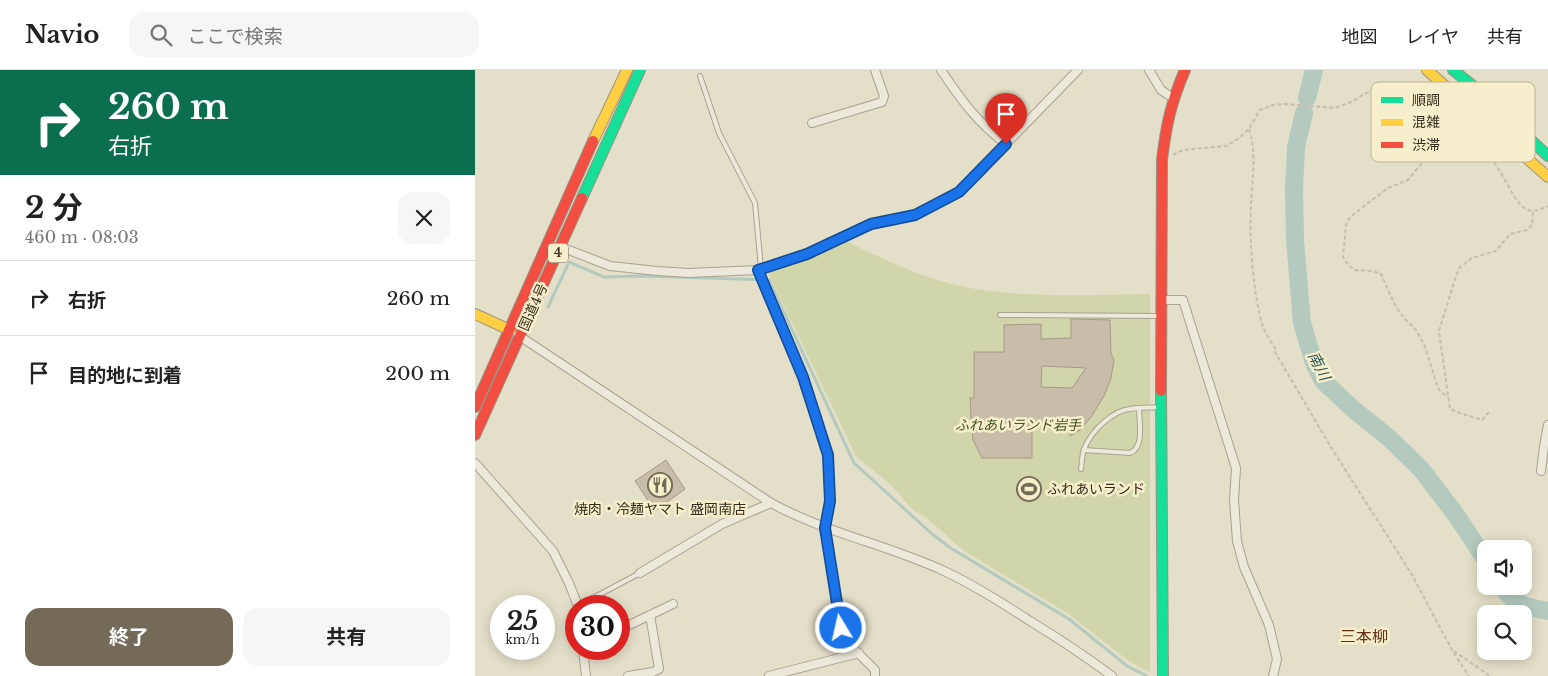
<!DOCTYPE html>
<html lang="ja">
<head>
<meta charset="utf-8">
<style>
	body { margin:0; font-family:"Libre Baskerville","Noto Sans JP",serif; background:#f6f6f6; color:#222; height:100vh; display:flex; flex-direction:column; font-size:19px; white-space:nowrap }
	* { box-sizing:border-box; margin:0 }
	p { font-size:16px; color:#767676 }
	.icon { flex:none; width:28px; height:28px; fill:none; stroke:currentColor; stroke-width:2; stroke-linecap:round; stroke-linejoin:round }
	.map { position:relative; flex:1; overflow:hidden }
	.panel { display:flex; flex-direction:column; background:#fff; width:475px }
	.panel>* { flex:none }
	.guide { background:#0b6e4f; color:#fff; overflow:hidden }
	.fabs { position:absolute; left:1002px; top:470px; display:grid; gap:10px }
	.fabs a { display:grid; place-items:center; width:55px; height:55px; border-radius:10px; background:#fff; box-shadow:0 2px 12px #0003; font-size:25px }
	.speed { position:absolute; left:15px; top:525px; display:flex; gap:10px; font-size:25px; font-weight:700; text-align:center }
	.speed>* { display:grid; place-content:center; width:65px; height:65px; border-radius:50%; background:#fff; box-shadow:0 2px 12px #0003; line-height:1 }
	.speed small { font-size:12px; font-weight:400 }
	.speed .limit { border:8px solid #d22; background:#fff; color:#111 }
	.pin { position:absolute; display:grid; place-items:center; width:42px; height:42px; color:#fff; margin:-51px -21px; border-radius:50% 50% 50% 0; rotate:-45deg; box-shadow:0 0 5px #0007 }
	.pin .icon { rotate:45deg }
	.me { position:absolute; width:55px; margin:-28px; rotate:351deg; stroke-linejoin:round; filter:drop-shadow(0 0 4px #0008) }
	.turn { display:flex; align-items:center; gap:18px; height:105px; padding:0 25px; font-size:22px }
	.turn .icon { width:65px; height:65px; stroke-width:2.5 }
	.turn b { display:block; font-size:35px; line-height:42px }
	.round { display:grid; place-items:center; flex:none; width:52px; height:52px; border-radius:15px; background:#f6f6f6 }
	.head { display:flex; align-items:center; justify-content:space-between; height:85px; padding:0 25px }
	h1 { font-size:30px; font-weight:700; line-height:38px }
	.primary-button { display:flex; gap:10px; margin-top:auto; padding:10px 25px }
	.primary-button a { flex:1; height:58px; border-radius:15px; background:#746a58; color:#fff; font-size:20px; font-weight:700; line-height:58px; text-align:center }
	.primary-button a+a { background:#f6f6f6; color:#222 }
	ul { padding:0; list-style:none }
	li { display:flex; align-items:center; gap:15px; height:75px; padding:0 25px; border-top:1px solid #e0e0e0 }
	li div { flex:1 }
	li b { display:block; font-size:19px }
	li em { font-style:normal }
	header { display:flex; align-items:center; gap:30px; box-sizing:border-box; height:70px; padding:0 25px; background:#fff; border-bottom:1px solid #e0e0e0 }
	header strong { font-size:24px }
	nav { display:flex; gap:28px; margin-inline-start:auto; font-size:18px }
	.search { width:350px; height:45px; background:#f6f6f6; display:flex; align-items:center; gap:12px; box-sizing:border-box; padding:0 18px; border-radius:15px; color:#767676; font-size:19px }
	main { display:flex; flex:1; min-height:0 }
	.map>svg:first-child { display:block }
	.green { fill:#d0d6a9 }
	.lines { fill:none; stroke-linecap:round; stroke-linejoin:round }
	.stream { stroke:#b4cabf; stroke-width:3 }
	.river { stroke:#b4cabf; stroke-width:18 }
	.building { fill:#c8bda9; stroke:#a49a88; fill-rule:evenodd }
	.lane-casing { stroke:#a8a292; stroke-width:6 }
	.street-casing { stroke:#a8a292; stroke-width:10 }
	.fast-casing { stroke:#989282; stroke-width:12 }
	.slow-casing { stroke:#989282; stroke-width:12 }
	.jam-casing { stroke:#989282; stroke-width:12 }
	.path { stroke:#c4bfb1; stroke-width:2; stroke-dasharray:4 2.5; stroke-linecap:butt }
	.lane { stroke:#ece8da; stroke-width:4 }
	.street { stroke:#ece8da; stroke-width:8 }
	.fast { stroke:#16e098; stroke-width:10 }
	.slow { stroke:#ffcf43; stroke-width:10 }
	.jam { stroke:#f24e42; stroke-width:10 }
	.route-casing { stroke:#114b97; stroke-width:12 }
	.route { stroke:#1a73e8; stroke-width:9 }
	.labels { text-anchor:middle; stroke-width:5; stroke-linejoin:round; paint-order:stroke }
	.shield { fill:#f7efcc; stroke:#716650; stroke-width:1 }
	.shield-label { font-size:12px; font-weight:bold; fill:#372b1b }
	.street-label { font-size:14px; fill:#372b1b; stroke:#f7efcc }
	.park-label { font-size:14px; font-style:italic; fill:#415420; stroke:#f7efcc }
	.poi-label { font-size:14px; fill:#372b1b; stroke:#f7efcc; text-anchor:start }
	.water-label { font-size:15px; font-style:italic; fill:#295558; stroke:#f7efcc }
	.quarter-label { font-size:16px; fill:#663017; stroke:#f7efcc }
	.key { fill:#f7efcc; stroke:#bdb497; stroke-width:1 }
	.key-label { font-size:14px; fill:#372b1b }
</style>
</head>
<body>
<header>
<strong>Navio</strong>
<div class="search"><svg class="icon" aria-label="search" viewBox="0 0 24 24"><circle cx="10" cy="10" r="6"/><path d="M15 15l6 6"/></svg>ここで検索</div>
<nav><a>地図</a><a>レイヤ</a><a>共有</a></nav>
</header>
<main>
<section class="panel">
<div class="guide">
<div class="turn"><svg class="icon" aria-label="right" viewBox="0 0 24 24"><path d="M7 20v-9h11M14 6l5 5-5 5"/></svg><div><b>260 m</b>右折</div></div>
</div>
<div class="head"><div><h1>2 分</h1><p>460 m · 08:03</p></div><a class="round"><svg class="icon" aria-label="close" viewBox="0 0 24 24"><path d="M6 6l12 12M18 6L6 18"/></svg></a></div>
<ul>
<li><svg class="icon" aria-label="right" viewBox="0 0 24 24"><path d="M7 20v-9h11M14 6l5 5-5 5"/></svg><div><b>右折</b></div><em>260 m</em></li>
<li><svg class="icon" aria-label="arrive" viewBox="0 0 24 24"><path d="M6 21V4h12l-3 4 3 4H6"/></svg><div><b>目的地に到着</b></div><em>200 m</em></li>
</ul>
<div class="primary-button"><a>終了</a><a>共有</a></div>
</section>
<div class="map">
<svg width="1073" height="606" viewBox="0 0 1073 606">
	<rect width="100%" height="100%" fill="#e4dfc8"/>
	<path class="green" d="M 372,172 C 409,189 445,207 485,216 C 547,229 612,225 675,224 L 675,603 L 654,591 L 592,543 L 489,481 L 452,448 L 439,441 L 415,414 L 381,386 L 293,203 Z"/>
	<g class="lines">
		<polyline class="stream" points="73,237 94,192 129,207 167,206 294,210 379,393 457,464 474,477 594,549 652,596 672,606"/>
		<g class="river">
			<polyline points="832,28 839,0"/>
			<polyline points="829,43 821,77 819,120 820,170 827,253 839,293 848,311 878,339 914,368 946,399 981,445 1011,490"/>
			<path d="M 1027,516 C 1038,535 1053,537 1073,541"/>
		</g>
	</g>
	<g class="building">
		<path d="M 596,249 L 635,250 L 636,284 L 639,290 L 636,308 L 629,326 L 616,347 L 605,360 L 595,366 L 596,352 L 557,352 L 557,388 L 507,388 L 498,370 L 496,348 L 495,328 L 499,328 L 499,282 L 529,282 L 529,255 L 566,254 L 566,269 L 596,268 ZM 567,296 L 611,298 L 597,318 L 566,317 Z"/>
		<polygon points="191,390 210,419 180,441 160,411"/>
	</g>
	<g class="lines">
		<defs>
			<g id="lane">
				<polyline points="225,6 244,63 280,133 286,198"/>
				<polyline points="525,245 686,246"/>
				<path d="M 609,380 L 655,383 C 670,377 664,352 664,338"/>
				<path d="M 606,399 C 607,392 607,385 609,379 C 616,362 636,341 655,339 C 665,337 676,338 686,337"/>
				<polyline points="103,536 165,503"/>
			</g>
			<g id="street">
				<path d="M 466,0 C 486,30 502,52 531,74"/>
				<polyline points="674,0 686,20 698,28"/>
				<polyline points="337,53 407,32 409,26 400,0"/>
				<polyline points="86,177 135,196 182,201 214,203 283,200 332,185 396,154 440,145 484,122 603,0"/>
				<polyline points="283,200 328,307 353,385 355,431 350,458 366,558 373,573 400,600 400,606"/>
				<polyline points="686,230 708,230 761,398 759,430 762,471 769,497 794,555 802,589 798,606"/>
				<path d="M 43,265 L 296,433 C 351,463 413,475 469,501 C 499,515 527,533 555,551 C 583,568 610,586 637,606"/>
				<polyline points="0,393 78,481 94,513 103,536"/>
				<polyline points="1066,401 1069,376 1073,355"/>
				<polyline points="165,503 247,454 296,433"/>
				<polyline points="144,560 198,534"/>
				<polyline points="108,579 111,606"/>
				<polyline points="153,606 178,602 184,599 175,545"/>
				<polyline points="294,606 384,583"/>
			</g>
			<g id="fast">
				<polyline points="978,0 997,15 1073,86"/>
				<polyline points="107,128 165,0"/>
				<polyline points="686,321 688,606"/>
			</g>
			<g id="slow">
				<polyline points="952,0 1073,107"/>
				<polyline points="118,71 152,0"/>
				<polyline points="0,244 35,260"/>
			</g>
			<g id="jam">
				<path d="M 686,321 L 687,90 C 691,56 696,32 710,0"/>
				<polyline points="0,337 118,71"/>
				<polyline points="0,365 107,128"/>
			</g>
		</defs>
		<use href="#lane" class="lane-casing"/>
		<use href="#street" class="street-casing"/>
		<use href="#fast" class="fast-casing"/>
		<use href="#slow" class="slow-casing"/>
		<use href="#jam" class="jam-casing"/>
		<g class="path">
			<path d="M 774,59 C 782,82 777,110 776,135 C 774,169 778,224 788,257 C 791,265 797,273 801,280 L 800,282 L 857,379 L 936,503 L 977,580 L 994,606"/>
			<polyline points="966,78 961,85 951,88 933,110 913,118 875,147 871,155 868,187 873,195 880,200 898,201 906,204 920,235 929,248 941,260 949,274 962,315 965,321 973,327"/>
			<path d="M 698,85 L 708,80 L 751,76 L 763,69 L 774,59 L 785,40 L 798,35 L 809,34 L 860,38 L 876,32 L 891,23 L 904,22 C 918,32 928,44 940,57 C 945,62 950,69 955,73 C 975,86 992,73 1010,84 C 1028,96 1036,131 1051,139 C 1058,143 1066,139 1073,136"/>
			<polyline points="1014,342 1007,350 985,343 975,339 964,261 981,206 985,197 997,188 1021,181 1035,164 1052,160 1057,155 1058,140"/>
			<polyline points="979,581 1015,606"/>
		</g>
		<use href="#lane" class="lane"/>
		<use href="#street" class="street"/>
		<use href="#fast" class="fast"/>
		<use href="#slow" class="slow"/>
		<use href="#jam" class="jam"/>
	</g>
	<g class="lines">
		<defs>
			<polyline id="route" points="366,558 350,458 355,431 353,385 328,307 283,200 332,184 396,154 440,145 484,122 531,74"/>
		</defs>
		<use href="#route" class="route-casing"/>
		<use href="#route" class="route"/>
	</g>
	<defs>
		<symbol id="restaurant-ring" viewBox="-11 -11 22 22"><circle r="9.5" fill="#f7efcc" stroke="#746a58" stroke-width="1.5"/><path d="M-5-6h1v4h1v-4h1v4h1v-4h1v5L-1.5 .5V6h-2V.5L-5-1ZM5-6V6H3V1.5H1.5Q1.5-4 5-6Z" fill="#746a58"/></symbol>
		<symbol id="stadium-ring" viewBox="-11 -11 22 22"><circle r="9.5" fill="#f7efcc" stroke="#746a58" stroke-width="1.5"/><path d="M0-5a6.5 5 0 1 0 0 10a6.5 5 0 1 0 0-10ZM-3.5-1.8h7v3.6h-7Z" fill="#746a58"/></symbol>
	</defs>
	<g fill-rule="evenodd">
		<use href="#restaurant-ring" x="171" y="401" width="28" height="28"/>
		<use href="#stadium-ring" x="540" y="405" width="28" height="28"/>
	</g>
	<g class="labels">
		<rect class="shield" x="73" y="173.5" width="20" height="19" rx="4"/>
		<g class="shield-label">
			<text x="83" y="187">4</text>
		</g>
		<g class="street-label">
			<text transform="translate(58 237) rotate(-66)" y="5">国道4号</text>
		</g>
		<g class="park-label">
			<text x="543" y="360">ふれあいランド岩手</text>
		</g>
		<g class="poi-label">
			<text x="572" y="424">ふれあいランド</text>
			<text x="185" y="444" text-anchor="middle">焼肉・冷麺ヤマト 盛岡南店</text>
		</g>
		<g class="water-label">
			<text transform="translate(844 296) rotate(63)" y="5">南川</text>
		</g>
		<g class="quarter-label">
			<text x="889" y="572">三本柳</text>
		</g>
	</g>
	<rect x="896" y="12" width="164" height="80" rx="8" class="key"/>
	<rect x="906" y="27" width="22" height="6" fill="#16e098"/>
	<rect x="906" y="49" width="22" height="7" fill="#ffcf43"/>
	<rect x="906" y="72" width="22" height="6" fill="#f24e42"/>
	<g class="key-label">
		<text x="937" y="35">順調</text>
		<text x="937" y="57">混雑</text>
		<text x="937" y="80">渋滞</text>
	</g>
</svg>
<div class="fabs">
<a><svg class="icon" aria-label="sound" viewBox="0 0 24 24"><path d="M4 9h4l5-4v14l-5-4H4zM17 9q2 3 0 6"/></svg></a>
<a><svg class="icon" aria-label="search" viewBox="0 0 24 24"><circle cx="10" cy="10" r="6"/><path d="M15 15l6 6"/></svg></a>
</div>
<div class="speed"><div>25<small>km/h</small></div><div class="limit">30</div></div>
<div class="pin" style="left:531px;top:74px;background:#d93025"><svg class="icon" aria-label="arrive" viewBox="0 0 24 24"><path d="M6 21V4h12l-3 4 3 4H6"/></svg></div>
<svg class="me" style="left:366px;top:558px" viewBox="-20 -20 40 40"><circle r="17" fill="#1a73e8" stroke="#fff" stroke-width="3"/><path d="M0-11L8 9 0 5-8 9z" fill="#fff"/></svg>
</div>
</main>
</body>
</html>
